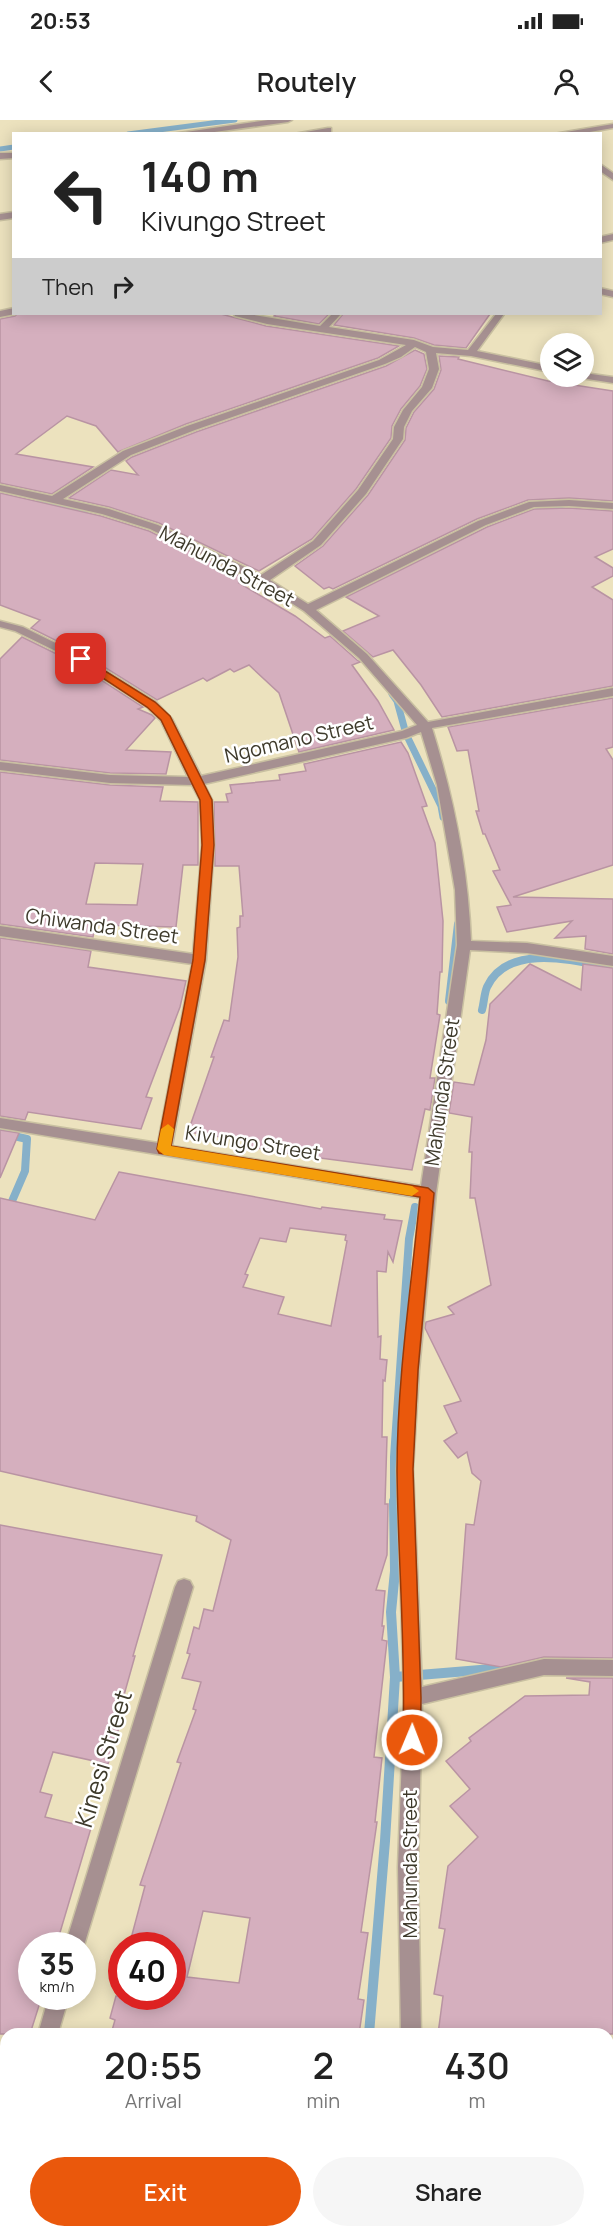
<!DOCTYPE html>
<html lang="en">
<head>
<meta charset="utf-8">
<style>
	body { margin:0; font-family:Manrope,sans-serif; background:#f6f6f6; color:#222; height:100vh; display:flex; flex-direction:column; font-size:22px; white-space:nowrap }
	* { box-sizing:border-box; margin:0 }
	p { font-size:20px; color:#767676 }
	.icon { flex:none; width:33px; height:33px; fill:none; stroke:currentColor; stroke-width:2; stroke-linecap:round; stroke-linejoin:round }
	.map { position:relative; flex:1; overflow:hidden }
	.panel { position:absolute; left:0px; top:1908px; width:614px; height:210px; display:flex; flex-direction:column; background:#fff; border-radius:18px 18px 0 0; box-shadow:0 3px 15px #0003 }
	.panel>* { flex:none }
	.banner { position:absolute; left:12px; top:12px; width:590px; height:183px; border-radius:0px; box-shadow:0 3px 15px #0003; background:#fff; color:#222; overflow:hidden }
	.tools { position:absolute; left:540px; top:213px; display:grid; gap:12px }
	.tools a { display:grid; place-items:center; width:54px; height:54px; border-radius:50%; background:#fff; box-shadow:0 3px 15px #0003; font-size:30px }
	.speed { position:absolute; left:18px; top:1812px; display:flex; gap:12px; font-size:30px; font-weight:700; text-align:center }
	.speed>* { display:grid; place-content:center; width:78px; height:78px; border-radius:50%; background:#fff; box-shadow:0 3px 15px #0003; line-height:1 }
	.speed small { font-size:15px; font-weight:400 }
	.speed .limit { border:9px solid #d22; background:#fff; color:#111 }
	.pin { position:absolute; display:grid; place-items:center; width:51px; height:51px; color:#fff; margin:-26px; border-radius:12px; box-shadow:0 3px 9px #0006 }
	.me { position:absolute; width:66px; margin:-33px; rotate:1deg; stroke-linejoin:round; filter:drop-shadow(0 0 4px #0008) }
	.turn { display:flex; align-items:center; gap:21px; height:126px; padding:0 30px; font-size:27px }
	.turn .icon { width:78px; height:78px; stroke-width:2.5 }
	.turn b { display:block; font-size:42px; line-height:51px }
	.then { display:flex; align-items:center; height:57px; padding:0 30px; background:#0003; gap:12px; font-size:22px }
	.eta { display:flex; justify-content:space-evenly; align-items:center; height:102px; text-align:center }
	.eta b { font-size:36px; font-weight:600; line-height:42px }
	.button { display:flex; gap:12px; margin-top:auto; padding:12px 30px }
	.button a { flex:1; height:69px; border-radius:36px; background:#ea580c; color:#fff; font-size:24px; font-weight:600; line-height:69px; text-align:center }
	.button a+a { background:#f6f6f6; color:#222 }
	.status { display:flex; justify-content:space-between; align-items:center; height:42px; padding:0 30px; background:#fff; direction:ltr }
	.status svg { height:16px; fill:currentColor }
	header { display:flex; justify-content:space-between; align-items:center; height:78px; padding:0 30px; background:#fff; font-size:27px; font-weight:600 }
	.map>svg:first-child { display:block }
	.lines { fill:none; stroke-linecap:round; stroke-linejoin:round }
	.stream-far3 { stroke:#86b0c9; stroke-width:5 }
	.stream-far2 { stroke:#86b0c9; stroke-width:7 }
	.stream-far1 { stroke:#86b0c9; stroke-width:8 }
	.stream { stroke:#86b0c9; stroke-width:10 }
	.building { fill:#d5afbe; stroke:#b994a3; stroke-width:1.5; fill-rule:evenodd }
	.minor-casing { stroke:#c9c0a1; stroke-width:3 }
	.minor { fill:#a69091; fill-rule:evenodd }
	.route { fill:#ea580c; stroke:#983908; stroke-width:1.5 }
	.slow { fill:#f59e0b }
	.labels { text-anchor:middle; stroke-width:5; stroke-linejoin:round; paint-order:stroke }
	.street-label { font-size:20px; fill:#3e3a2b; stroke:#fff }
	.near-street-label { font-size:24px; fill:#3e3a2b; stroke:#fff }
</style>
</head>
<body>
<div class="status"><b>20:53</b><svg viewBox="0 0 49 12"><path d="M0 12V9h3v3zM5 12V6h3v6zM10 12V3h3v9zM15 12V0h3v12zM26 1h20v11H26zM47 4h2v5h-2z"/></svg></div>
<header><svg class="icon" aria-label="back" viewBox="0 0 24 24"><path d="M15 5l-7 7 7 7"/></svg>Routely<svg class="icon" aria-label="person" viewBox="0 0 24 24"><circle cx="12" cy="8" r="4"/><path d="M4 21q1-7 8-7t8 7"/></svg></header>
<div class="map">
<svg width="613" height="2118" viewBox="0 0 613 2118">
	<rect width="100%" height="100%" fill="#ece2be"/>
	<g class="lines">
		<g class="stream-far3">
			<polyline points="128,14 235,0"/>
			<polyline points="0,29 14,27"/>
		</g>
		<g class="stream-far2">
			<polyline points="39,383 86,390"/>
			<polyline points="536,392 564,384"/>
			<polyline points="392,574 397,581 406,614 441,686 443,697"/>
		</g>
		<g class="stream-far1">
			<polyline points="449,881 458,804"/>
			<path d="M 482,890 C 484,883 484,874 487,867 C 508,822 576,841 613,848"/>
			<polyline points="0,1013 27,1019 25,1051 0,1109"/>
			<polyline points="394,1382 394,1337 409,1119 415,1087"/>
		</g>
		<g class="stream">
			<polyline points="395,1557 517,1547"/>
			<polyline points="369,1914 385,1721 395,1557 391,1492 395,1451 394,1381"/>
			<polyline points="370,2118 371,2112"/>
		</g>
	</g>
	<g class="building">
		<polygon points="17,194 221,194 266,206 399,226 378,238 186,304 118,332 96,306 67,296 16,334 93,347 52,374 0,363 0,199 15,196"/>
		<polygon points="276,194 329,194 319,204 274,196"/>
		<polygon points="343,194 490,194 466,228 434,225 414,218 334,205"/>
		<polygon points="415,230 424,234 427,249 420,266 401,289 392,306 391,318 356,369 312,419 259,451 159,403 109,387 69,378 111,350 138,355 126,341 132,337 196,312 386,246"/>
		<polygon points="439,236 459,237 458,239 548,261 613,271 613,381 569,378 528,380 477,399 333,469 329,467 324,469 295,446 323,426 368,375 405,320 406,308 414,292 434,269 441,250"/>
		<polygon points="0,373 101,396 149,411 246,459 239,463 295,496 325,518 330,516 357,540 360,542 352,545 378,581 394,610 299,632 279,573 249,545 234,552 230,549 207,561 203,558 157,580 85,535 31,508 40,500 0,485"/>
		<polygon points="569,388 613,391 613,429 595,437 613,448 613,456 592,467 613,480 613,566 442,597 421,565 393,530 373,537 343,511 379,496 346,477 487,407 534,389"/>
		<polygon points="22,517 75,543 143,587 138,589 152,595 155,598 126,630 171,632 166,654 110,653 0,640 0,539"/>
		<polygon points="613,578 613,627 606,629 613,640 613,745 513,777 613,779 613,834 585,829 586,816 555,818 572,801 507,812 497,787 511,785 493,751 500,750 485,714 483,714 476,691 479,691 468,630 457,631 448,607"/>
		<polygon points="401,622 408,633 427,686 422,687 435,723 443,801 442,852 440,852 437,894 440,895 430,958 435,958 430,990 425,989 412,1050 297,1035 246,1026 247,1021 188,1012 214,937 211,937 224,900 229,901 238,837 237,808 240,807 240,796 243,796 239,746 215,746 214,682 228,682 226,674 232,673 230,665 280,660 279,655 306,651 304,644"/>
		<path d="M 0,652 L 110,665 L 163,667 L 160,681 L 198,682 L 198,745 L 183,745 L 176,807 L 95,805 L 93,817 L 0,804 ZM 95,743 L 143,744 L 137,785 L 86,784 Z"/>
		<polygon points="0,818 91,831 88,847 186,861 180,887 146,977 152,978 141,1009 28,992 25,1000 0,996"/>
		<polygon points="530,844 581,870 583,844 613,848 613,1538 544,1537 501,1547 456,1539 466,1404 474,1405 481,1361 472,1353 467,1332 458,1338 444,1321 457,1313 444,1286 461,1281 425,1208 426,1202 454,1194 448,1187 491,1165 475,1078 470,1078 472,1032 469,1032 472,997 449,993 454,962 474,965 486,920 490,884"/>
		<polygon points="0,1010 19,1013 0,1058"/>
		<path d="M 119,1052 L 321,1089 L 322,1087 L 385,1095 L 384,1099 L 402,1101 L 393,1142 L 388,1132 L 386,1152 L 377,1151 L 378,1217 L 381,1216 L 380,1239 L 387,1240 L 385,1261 L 383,1260 L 382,1317 L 387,1317 L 385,1384 L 388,1384 L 387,1435 L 376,1470 L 385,1471 L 382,1506 L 384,1506 L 382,1520 L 387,1521 L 374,1637 L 382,1638 L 375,1702 L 377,1702 L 361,1812 L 368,1813 L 358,1879 L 364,1880 L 359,1914 L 111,1914 L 115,1900 L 110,1898 L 116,1876 L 172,1876 L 172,1826 L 129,1826 L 145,1766 L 140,1765 L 181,1643 L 177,1642 L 196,1590 L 193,1589 L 201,1562 L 182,1558 L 190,1534 L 187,1533 L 194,1507 L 199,1509 L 204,1489 L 213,1491 L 231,1420 L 196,1401 L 197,1396 L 0,1351 L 0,1078 L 95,1100 ZM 290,1108 L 346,1115 L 345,1120 L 347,1121 L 331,1206 L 278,1194 L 284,1177 L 243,1167 L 248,1155 L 245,1154 L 260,1118 L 286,1122 ZM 203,1791 L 250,1798 L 239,1863 L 187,1857 Z"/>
		<polygon points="0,1405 162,1435 133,1536 135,1536 117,1600 121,1601 108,1644 53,1632 40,1672 52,1675 45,1697 91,1708 56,1826 32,1826 32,1876 42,1876 30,1914 0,1914"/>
		<polygon points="566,1558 613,1558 613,1914 438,1914 443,1876 434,1874 445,1809 439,1808 448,1746 478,1717 450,1686 470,1669 446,1641 471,1621 469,1618 525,1576 589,1575 590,1562"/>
	</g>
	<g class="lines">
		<defs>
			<g id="minor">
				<polygon points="268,0 292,0 288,2 200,14 172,14"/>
				<polygon points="613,4 613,8 578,14 554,14"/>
				<polygon points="328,8 331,8 331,12 294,14"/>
				<polygon points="0,33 14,33 14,38 0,39"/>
				<polygon points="600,44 613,53 613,60 600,51"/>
				<polygon points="14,92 14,98 0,100 0,94"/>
				<polygon points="613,114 613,120 600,123 600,117"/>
				<polygon points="600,168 613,171 613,177 600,174"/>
				<polygon points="14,188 15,194 0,197 0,191"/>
				<path d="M 234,194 L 248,194 L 320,206 L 332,194 L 341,194 L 329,207 L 414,220 L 433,227 L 468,230 L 496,194 L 504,194 L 477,231 L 550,246 L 550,252 L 471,236 L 436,233 L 439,249 L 432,268 L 412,291 L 404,307 L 403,319 L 366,374 L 321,425 L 270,460 L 308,484 L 478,401 L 529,382 L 569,380 L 613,383 L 613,389 L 569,386 L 534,387 L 486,405 L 316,490 L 367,534 L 428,602 L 613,568 L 613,576 L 432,608 C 454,679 468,747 471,821 L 527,823 L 613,836 L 613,846 L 527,833 L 470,830 L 436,1073 L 419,1250 L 413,1349 L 422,1567 L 544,1539 L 613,1540 L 613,1556 L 544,1555 L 422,1584 L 418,1747 L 421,1914 L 401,1914 L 398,1747 L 404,1578 L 397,1349 L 403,1250 L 420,1078 L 0,1008 L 0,998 L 158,1023 L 192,844 L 0,816 L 0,806 L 193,834 L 202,725 L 200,680 L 192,665 L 110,663 L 0,650 L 0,642 L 110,655 L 188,657 L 161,601 L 147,587 L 76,541 L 15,511 L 0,507 L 0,501 L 23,507 L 84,537 L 155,581 L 172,599 L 201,656 L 402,611 L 417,605 L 359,538 L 304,491 L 258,462 L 150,409 L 102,394 L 0,371 L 0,365 L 52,376 L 123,331 L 187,306 L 379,240 L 406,225 L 267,204 L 235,196 ZM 415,227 L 426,232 L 429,249 L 422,267 L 403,290 L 394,307 L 393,319 L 358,370 L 313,421 L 261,455 L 158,405 L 109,389 L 63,379 L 131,335 L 195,310 L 385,244 L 401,237 ZM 421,612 L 437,665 L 455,770 L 457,825 L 421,1066 L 172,1026 L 206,840 L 214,725 L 212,680 L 204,664 L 406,618 Z"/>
				<polygon points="584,253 613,257 613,263 581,258 579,256 584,256"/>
				<polygon points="184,1459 190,1461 193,1467 82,1832 82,1826 65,1826 175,1467 178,1461"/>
				<polygon points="49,1876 69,1876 58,1914 38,1914"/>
				<polygon points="6,2039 6,2078 0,2081 0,2042"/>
				<rect x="403" y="2112" width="22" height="6"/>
			</g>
		</defs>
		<use href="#minor" class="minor-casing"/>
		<use href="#minor" class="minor"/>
	</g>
	<path class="route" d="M 81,536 L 155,582 L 170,596 L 212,680 L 214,725 L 205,840 L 171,1026 L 428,1068 L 434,1073 L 418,1250 L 413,1349 L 421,1578 L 420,1620 L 418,1626 L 412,1628 L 406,1626 L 403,1620 C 406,1530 398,1441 397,1351 C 397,1260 411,1168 420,1077 L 159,1033 L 157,1029 L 193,840 L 202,725 L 200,680 L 161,600 L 147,587 L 77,541 L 77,537 Z"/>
	<polygon class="slow" points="168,1004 174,1009 171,1026 412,1066 419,1071 412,1076 164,1035 157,1029 161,1009"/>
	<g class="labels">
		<g class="street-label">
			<text transform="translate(227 446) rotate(28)" y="7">Mahunda Street</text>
			<text transform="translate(299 619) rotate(-13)" y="7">Ngomano Street</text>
			<text transform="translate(102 806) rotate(8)" y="7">Chiwanda Street</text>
			<text transform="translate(442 972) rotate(-82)" y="7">Mahunda Street</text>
			<text transform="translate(253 1023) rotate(9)" y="7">Kivungo Street</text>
			<text transform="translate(410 1744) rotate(-90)" y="7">Mahunda Street</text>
		</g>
		<g class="near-street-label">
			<text transform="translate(104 1639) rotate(-73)" y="8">Kinesi Street</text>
		</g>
	</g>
</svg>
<div class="tools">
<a><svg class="icon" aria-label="layers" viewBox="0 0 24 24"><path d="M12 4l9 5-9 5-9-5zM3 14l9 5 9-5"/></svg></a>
</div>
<div class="speed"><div>35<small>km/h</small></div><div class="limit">40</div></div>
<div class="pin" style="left:81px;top:539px;background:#d93025"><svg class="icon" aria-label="arrive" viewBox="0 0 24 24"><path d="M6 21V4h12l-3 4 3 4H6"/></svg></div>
<svg class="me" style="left:412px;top:1620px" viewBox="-20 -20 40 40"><circle r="17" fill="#ea580c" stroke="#fff" stroke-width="3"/><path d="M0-11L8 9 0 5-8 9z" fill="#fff"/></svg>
<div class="banner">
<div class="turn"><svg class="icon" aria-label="left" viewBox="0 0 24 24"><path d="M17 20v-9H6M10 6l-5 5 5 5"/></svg><div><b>140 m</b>Kivungo Street</div></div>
<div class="then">Then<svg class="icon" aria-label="right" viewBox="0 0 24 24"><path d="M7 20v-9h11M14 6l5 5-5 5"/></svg></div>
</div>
<section class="panel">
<div class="eta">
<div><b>20:55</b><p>Arrival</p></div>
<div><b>2</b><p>min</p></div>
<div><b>430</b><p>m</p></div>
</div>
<div class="button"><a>Exit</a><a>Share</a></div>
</section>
</div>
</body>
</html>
